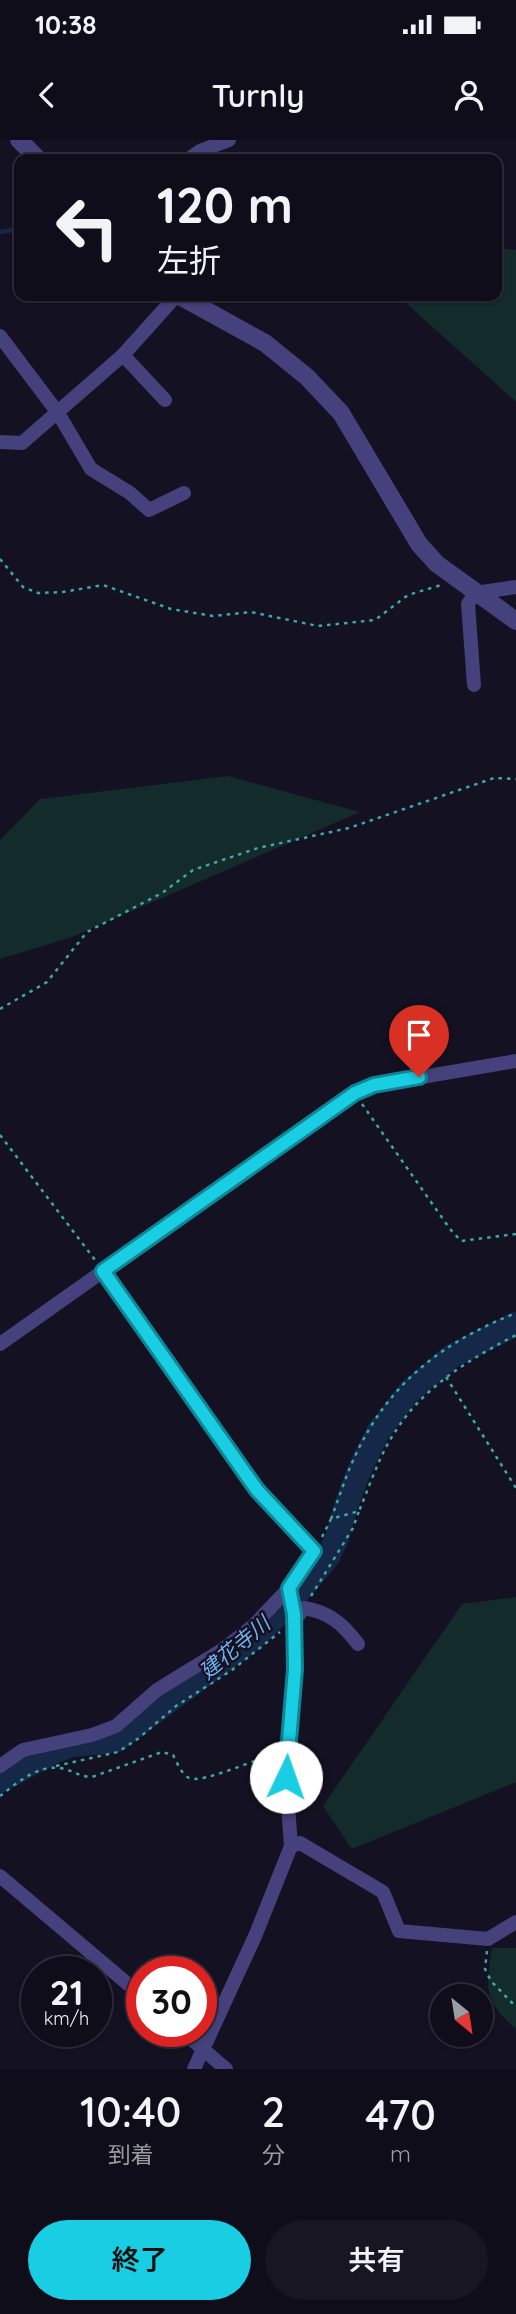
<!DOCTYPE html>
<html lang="ja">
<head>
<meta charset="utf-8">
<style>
	body { margin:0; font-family:Quicksand,"Noto Sans JP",sans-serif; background:#181623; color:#f1f3f6; height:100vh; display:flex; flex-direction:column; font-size:26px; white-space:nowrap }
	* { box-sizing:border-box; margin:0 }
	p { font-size:23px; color:#9b9ca2 }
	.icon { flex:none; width:38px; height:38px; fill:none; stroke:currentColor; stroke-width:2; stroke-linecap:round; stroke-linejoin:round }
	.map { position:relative; height:1929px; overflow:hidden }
	.panel { display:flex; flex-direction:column; background:#0f0d1a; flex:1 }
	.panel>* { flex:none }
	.banner { position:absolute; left:14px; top:14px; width:488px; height:147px; border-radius:14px; box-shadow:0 2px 5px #0004,0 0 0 2px #2f2d39; background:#0f0d1a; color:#f1f3f6; overflow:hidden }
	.needle { width:46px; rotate:150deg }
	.buttons { position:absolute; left:430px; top:1844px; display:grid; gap:14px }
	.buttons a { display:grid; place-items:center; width:63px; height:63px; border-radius:50%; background:#0f0d1a; box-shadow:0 2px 5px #0004,0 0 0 2px #2f2d39; font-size:35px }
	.speed { position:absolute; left:21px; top:1816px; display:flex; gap:14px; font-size:35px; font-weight:700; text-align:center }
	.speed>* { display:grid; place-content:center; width:91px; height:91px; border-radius:50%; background:#0f0d1a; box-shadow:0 2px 5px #0004,0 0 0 2px #2f2d39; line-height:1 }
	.speed small { font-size:18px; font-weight:400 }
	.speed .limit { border:10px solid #d22; background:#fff; color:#111 }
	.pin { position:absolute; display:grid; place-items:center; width:60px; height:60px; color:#fff; margin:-72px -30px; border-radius:50% 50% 50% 0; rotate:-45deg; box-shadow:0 0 7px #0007 }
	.pin .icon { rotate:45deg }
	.me { position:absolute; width:77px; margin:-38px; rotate:3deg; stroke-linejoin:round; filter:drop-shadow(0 0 5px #0008) }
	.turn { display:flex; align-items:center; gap:24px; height:147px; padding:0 28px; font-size:32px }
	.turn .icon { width:91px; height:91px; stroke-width:2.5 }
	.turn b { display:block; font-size:49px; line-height:60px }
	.eta { display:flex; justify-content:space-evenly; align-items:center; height:119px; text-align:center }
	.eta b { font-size:42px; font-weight:600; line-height:49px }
	.cta { display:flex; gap:14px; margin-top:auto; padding:14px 28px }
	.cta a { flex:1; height:80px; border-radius:42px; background:#19cde3; color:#111; font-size:28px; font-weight:600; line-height:80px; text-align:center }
	.cta a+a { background:#181623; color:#f1f3f6 }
	.status { display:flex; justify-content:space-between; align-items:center; height:49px; padding:0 35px; background:#0f0d1a; direction:ltr }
	.status svg { height:19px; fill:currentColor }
	header { display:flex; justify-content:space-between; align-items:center; height:91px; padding:0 28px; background:#0f0d1a; font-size:32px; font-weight:600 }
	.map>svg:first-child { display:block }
	.green { fill:#142b2b }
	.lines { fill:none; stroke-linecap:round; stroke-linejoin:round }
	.stream { stroke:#152847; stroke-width:4.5 }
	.river { stroke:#152847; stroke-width:24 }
	.path { stroke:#3ca9a3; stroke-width:2.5; stroke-dasharray:3.5 5; stroke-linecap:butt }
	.minor { stroke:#44417c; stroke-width:14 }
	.tertiary { stroke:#44417c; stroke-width:18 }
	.route-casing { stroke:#108594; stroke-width:18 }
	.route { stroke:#19cde3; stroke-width:12 }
	.labels { text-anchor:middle; stroke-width:5; stroke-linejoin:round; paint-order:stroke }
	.water-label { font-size:21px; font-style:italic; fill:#70b2ef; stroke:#141122 }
</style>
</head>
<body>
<div class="status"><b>10:38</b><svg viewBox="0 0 49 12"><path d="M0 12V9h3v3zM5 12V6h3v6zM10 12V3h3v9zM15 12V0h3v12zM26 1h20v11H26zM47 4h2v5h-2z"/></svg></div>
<header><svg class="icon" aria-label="back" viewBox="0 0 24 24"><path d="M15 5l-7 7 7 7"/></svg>Turnly<svg class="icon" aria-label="person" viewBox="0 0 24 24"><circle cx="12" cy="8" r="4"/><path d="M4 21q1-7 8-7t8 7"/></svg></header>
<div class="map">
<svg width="516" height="1929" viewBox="0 0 516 1929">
	<rect width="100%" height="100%" fill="#141122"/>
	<g class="green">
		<polygon points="497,108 516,110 516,262 398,156 497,156"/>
		<polygon points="228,636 360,672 72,797 0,819 0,700 40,659"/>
		<polygon points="516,1457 516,1642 352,1709 323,1666 462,1464"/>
		<path d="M 492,1808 L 516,1808 L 516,1889 C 483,1860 486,1849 492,1808 Z"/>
	</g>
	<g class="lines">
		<polyline class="stream" points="0,92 19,89"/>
		<polyline class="river" points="0,1641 53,1612 73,1605 115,1601 254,1498 285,1468 328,1417 337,1398 346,1366 359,1331 378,1292 410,1251 452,1216 516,1184"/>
		<g class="path">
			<polyline points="0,419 23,447 38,453 63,452 103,445 171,469 213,476 251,472 318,486 375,480 408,455 441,445"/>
			<polyline points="0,869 47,842 87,792 162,753 193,730 258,708 349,688 494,638 516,639"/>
			<polyline points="362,964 450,1089 461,1101 516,1094"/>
			<polyline points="0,995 95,1120"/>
			<polyline points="446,1237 516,1348"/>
			<path d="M 331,1379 C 339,1358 346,1335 356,1314 C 390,1242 443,1202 516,1173"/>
			<path d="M 322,1397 L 331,1379 L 359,1371 C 370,1345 379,1316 395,1292 C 423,1247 470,1219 516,1195"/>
			<polyline points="311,1456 353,1388 359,1371"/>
			<polyline points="56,1626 118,1612 139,1598 176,1566 232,1530 280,1492"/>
			<path d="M 0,1656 C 17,1643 37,1625 60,1628 C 72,1630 80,1637 92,1637 L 162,1612 L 173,1615 C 177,1622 181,1634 189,1638 C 202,1644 255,1619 273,1615"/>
			<polyline points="487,1811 485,1829 491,1841 516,1867"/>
		</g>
		<g class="minor">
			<polyline points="189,19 200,11 229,0"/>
			<polyline points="0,196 58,273 91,329 130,353 149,370 184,353"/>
			<polyline points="123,215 165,260"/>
			<polyline points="0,302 22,303 123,215 176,156"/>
			<polyline points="474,545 468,464 475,453 516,447"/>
			<polyline points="0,1204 355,953 375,945 516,921"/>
			<path d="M 294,1481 L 304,1468 C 329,1472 343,1484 358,1504"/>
			<polyline points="0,1626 23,1610 92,1595 116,1586 157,1550 222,1510 253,1486 289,1448 314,1411 257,1350 103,1131"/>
			<polyline points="291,1706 300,1703 383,1752 399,1791 488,1799 516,1782"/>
			<polyline points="0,1736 142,1856"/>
			<polyline points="183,1892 226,1929"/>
			<polyline points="194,1929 256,1794 291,1706 286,1637 295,1529 294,1474 289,1448"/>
		</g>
		<g class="tertiary">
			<polyline points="19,0 38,19"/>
			<polyline points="180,156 265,203 307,237 341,273 419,404 437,424 516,481"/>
		</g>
	</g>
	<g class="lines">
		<defs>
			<polyline id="route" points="286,1637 295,1529 294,1474 289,1448 314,1411 257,1350 103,1131 355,953 374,945 419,937"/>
		</defs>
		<use href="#route" class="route-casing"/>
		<use href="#route" class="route"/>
	</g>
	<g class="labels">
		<g class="water-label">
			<text transform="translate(235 1508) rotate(-40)" y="7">建花寺川</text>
		</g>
	</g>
</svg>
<div class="buttons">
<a><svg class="needle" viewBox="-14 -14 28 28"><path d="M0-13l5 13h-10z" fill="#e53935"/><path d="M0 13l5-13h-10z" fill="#9b9ca2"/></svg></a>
</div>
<div class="speed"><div>21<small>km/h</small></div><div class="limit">30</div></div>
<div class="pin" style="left:419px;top:937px;background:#d93025"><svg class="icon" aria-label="arrive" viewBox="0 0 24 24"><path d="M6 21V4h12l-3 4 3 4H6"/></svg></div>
<svg class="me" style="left:286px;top:1637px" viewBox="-20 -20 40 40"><circle r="19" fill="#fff"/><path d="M0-13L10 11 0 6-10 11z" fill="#19cde3"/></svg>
<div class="banner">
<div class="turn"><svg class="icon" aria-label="left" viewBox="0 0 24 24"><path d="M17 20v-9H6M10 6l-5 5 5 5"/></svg><div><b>120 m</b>左折</div></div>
</div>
</div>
<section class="panel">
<div class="eta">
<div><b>10:40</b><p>到着</p></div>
<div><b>2</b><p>分</p></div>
<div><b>470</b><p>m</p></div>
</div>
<div class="cta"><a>終了</a><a>共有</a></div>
</section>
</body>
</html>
